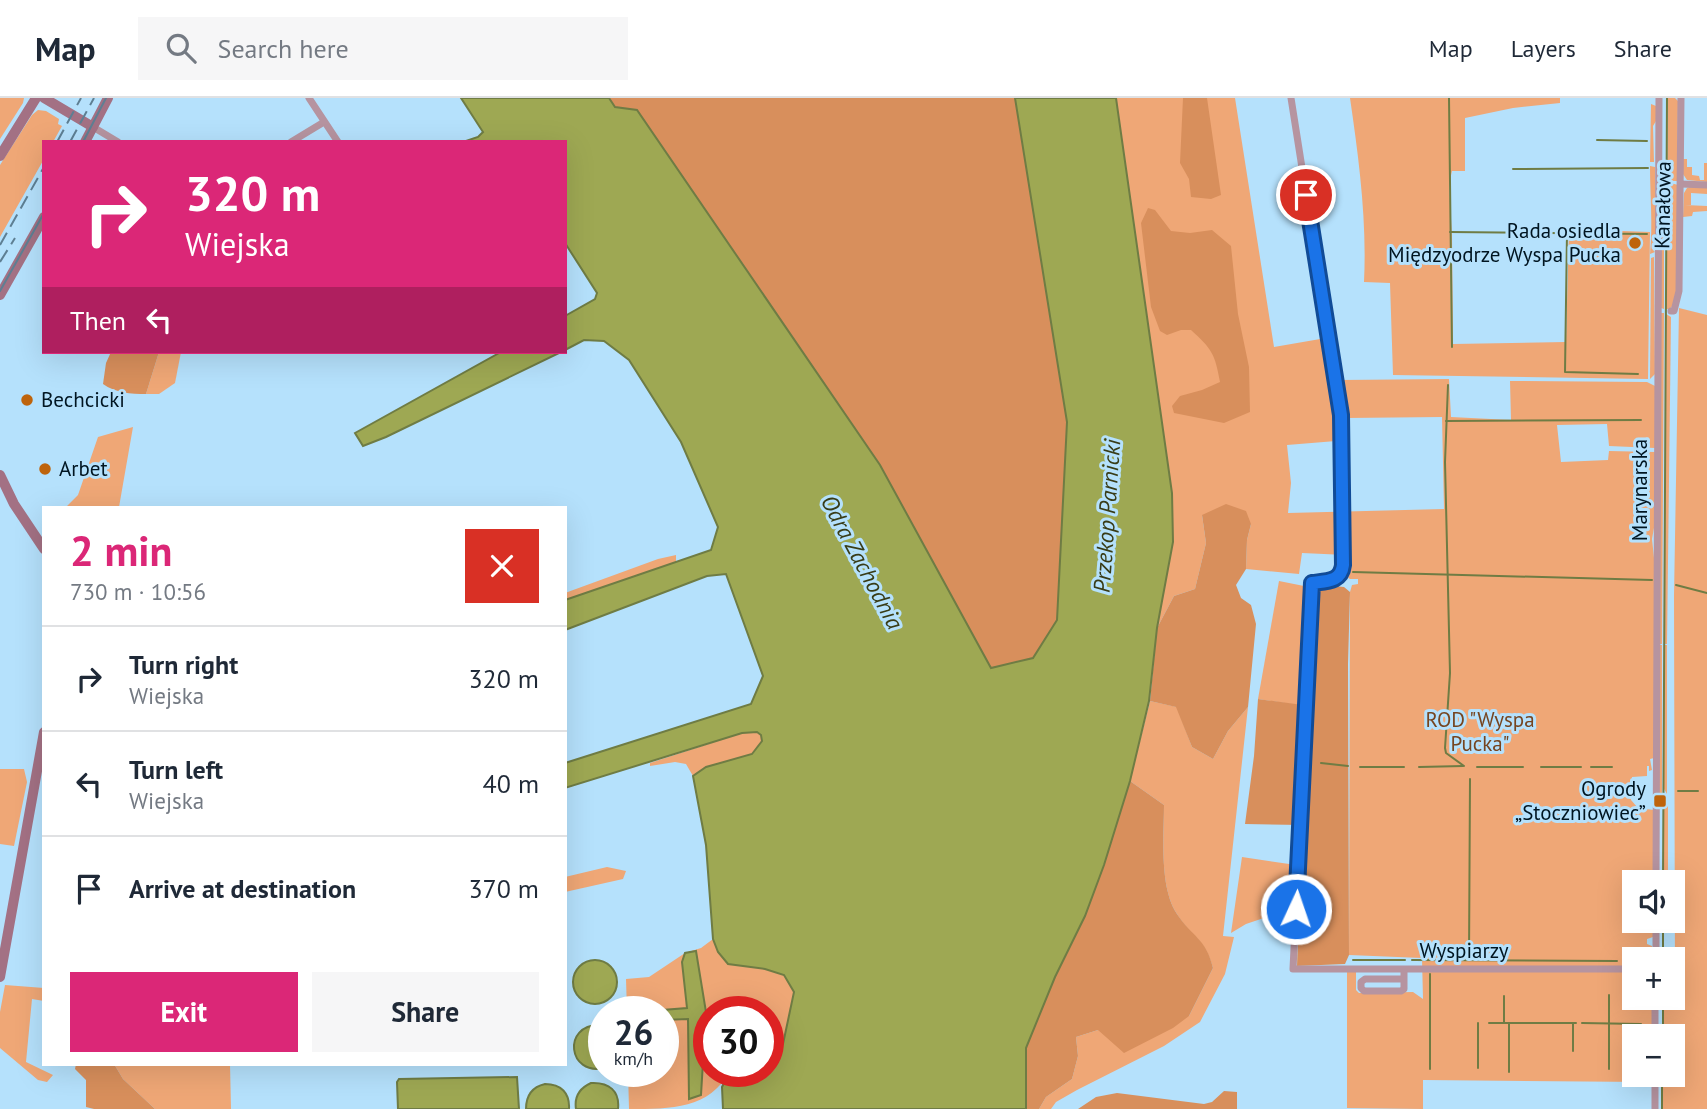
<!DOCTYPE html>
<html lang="en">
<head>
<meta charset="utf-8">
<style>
	body { margin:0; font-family:"PT Sans",sans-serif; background:#f6f6f7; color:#1f2937; height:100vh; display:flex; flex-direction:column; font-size:26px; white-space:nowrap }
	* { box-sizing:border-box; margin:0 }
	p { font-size:23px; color:#747a83 }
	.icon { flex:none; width:38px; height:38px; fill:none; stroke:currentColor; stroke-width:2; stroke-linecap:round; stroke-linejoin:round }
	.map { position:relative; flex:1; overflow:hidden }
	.drawer { position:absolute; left:42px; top:408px; width:525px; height:560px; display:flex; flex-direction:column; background:#fff; border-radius:0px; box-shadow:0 7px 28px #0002 }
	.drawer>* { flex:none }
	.banner { position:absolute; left:42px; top:42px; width:525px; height:214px; border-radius:0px; box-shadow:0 7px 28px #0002; background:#db2777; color:#fff; overflow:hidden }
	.controls { position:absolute; left:1622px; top:772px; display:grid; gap:14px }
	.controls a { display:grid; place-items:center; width:63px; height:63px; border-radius:0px; background:#fff; box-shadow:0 7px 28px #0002; font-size:35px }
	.speed { position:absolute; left:588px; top:898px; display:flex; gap:14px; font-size:35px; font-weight:700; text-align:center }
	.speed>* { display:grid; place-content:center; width:91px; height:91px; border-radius:50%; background:#fff; box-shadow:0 7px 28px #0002; line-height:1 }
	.speed small { font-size:18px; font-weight:400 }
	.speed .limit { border:10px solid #d22; background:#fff; color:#111 }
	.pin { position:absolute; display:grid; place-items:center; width:60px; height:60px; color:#fff; margin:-30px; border:4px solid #fff; border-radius:50%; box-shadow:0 2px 7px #0007 }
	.me { position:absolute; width:77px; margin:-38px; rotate:3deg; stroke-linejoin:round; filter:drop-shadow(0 0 5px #0008) }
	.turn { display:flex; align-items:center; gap:24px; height:147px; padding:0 28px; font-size:32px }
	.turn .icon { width:91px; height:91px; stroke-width:2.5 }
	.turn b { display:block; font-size:49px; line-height:60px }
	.then { display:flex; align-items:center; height:66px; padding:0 28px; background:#0003; gap:14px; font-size:26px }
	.round { display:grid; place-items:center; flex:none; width:74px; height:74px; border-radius:0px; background:#f6f6f7 }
	.head { display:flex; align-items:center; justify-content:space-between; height:119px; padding:0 28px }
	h1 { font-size:42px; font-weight:700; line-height:52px; color:#db2777 }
	.action { display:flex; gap:14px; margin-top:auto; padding:14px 28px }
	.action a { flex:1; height:80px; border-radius:0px; background:#db2777; color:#fff; font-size:28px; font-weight:700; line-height:80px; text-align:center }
	.action a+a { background:#f6f6f7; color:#1f2937 }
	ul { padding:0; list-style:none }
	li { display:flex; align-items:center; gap:21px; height:105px; padding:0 28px; border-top:2px solid #e0e1e3 }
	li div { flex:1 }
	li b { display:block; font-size:26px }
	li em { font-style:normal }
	header { display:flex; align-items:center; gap:42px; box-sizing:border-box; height:98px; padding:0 35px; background:#fff; border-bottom:2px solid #e0e1e3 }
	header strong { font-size:33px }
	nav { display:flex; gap:38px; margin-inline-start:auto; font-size:24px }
	.search { width:490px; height:63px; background:#f6f6f7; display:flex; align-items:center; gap:18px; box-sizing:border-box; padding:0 24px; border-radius:0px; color:#747a83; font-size:26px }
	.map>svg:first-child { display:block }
	.green { fill:#efa776 }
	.forest { fill:#d88f5c }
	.water { fill:#9ea853; stroke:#6f7c44; stroke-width:2 }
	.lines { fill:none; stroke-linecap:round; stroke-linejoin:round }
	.stream { stroke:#6f7c44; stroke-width:2 }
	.street { stroke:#b694a0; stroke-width:7 }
	.secondary { stroke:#a37184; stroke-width:10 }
	.tram { stroke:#5e7f93; stroke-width:2 }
	.rail { stroke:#5e7f93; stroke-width:2; stroke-dasharray:14 7; stroke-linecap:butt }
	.route-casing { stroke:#114b97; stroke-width:18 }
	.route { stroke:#1a73e8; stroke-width:12 }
	.poi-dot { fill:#be630b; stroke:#b5e1fc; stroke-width:2.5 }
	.labels { text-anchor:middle; stroke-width:6; stroke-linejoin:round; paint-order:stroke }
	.street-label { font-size:21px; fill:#001521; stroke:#b5e1fc }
	.poi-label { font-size:21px; fill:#001521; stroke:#b5e1fc; text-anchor:end }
	.park-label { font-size:21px; fill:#764520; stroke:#b5e1fc }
	.water-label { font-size:23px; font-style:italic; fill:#383c17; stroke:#b5e1fc }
</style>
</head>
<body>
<header>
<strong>Map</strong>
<div class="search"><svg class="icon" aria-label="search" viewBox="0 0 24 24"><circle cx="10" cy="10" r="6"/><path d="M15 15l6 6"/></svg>Search here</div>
<nav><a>Map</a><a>Layers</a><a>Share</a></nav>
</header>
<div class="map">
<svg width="1707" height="1011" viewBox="0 0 1707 1011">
	<rect width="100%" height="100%" fill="#b5e1fc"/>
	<g class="green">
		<polygon points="0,0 24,0 23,5 0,41"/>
		<polygon points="1116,0 1235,0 1274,249 1326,240 1336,301 1336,343 1287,347 1291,385 1288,415 1444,411 1442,319 1346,320 1340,282 1449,281 1451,319 1511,322 1510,283 1647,284 1655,288 1655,350 1609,348 1607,326 1557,327 1561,364 1608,362 1609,353 1655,354 1655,424 1652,441 1654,460 1654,660 1650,661 1652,672 1649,673 1649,668 1647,668 1647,678 1632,679 1631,702 1638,710 1654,712 1653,784 1634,784 1634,822 1653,823 1653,839 1647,841 1647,846 1652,848 1652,861 1634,861 1634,900 1653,900 1653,938 1634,938 1634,976 1653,977 1646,981 1645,984 1423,982 1423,1011 1347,1010 1347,874 1356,874 1356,892 1359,895 1413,894 1423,901 1422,860 1349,857 1350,494 1352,487 1358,486 1358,481 1350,481 1346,478 1346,457 1302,455 1299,476 1246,471 1247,442 1251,426 1202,417 1206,445 1195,491 1174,498 1157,530 1173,444 1172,395"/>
		<path d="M 1350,0 L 1560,0 L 1560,5 L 1513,10 L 1465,20 L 1465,73 L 1452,73 L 1449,86 L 1452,139 L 1453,246 L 1566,244 L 1569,131 L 1650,134 L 1648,281 L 1393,277 L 1390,185 L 1364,184 C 1367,122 1359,62 1350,0 Z"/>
		<polygon points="1668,0 1675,0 1678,3 1677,83 1667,83"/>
		<polygon points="1651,6 1656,8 1656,23 1653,28 1654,64 1650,64"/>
		<polygon points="38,12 46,13 59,21 58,26 62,28 53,44 44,44 44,61 0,139 0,67 32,17"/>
		<polygon points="1683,61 1687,61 1687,69 1692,69 1692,77 1699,78 1700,82 1704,82 1704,65 1707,65 1707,84 1687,82 1683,76"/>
		<path d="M 1650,68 L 1655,69 L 1655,140 L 1653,152 L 1655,154 L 1650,156 C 1653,127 1650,98 1650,68 Z"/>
		<polygon points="1661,84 1664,84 1664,211 1661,210"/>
		<polygon points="1667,84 1678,87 1676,203 1670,211 1666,211"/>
		<polygon points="1690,89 1707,89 1707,96 1691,95 1691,107 1685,107 1707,108 1707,113 1693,114 1692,118 1683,119 1684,95 1687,90"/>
		<polygon points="1654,159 1655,276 1650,281 1651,160"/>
		<polygon points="1679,210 1707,217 1707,1011 1663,1011 1663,984 1666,984 1666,977 1673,976 1675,937 1663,937 1663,900 1673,900 1675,886 1674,498"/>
		<polygon points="1660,215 1664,215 1662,546 1660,546"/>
		<polygon points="1666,216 1671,219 1667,546 1664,546"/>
		<polygon points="159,254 181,254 175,285 159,296 146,296"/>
		<polygon points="133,329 119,409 66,409 78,397 98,339"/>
		<polygon points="676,457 676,464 565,502 565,495 658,461"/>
		<polygon points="1279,483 1309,489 1303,608 1258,601"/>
		<polygon points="1660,547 1662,547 1662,696 1659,696"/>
		<polygon points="1664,547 1667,547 1667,696 1664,691"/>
		<path d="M 1150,603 L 1177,609 L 1192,649 L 1213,661 L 1228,633 L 1248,609 L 1223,838 L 1234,839 L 1225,876 L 1200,924 L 1164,948 L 1077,992 L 1056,1004 L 1051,1011 L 1039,1011 L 1046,999 L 1072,981 L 1078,958 L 1076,939 L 1098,932 L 1189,918 L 1213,870 C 1205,840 1191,839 1177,816 C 1159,789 1164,739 1164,707 L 1130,683 Z"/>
		<polygon points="757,634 761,637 762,643 752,656 706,669 693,678 686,666 675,664 650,668 650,665 742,635"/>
		<polygon points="0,671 24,671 27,684 14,748 0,746"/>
		<polygon points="1664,700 1668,702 1668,784 1664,784"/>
		<polygon points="1242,759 1296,767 1293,810 1246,826 1231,835"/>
		<polygon points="607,769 626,773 623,781 565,794 565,779"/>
		<path d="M 713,841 L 718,854 L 728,866 L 765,871 L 784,877 L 794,894 L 783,946 L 768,957 L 768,914 L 709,914 L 709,973 L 730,973 C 709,1011 672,1011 629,1011 L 628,973 L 663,973 L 663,914 L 627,913 L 626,881 L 649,879 L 685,855 L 701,850 Z"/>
		<polygon points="5,887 44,890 44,903 32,901 26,964 53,977 47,984 38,982 0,950 0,914"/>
		<polygon points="114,966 230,966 231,1011 155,1011 123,981"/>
	</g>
	<g class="forest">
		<polygon points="609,0 1015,0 1067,324 1057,522 1033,560 991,571 880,367 637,13 615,9"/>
		<polygon points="1183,0 1207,0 1221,97 1211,101 1191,99 1189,81 1180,65"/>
		<path d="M 1148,110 L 1155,112 L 1171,133 L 1190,135 L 1212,132 L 1231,148 L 1238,216 L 1249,269 L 1250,314 L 1224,325 L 1174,315 L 1172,308 L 1180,298 L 1202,292 L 1220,284 C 1215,256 1212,251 1191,232 L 1181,232 L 1167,237 L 1160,233 L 1151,209 L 1141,125 Z"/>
		<path d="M 111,254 L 159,254 L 146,296 C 131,296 115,295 103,286 L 106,265 Z"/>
		<polygon points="1226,406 1246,413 1251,426 1247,442 1246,471 1236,487 1241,500 1251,507 1256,526 1248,609 1228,633 1213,661 1192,649 1176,609 1150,603 1157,530 1174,498 1195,491 1206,445 1202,417"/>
		<polygon points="1323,487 1344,489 1350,494 1348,566 1349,857 1345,866 1297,868 1302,727 1245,726 1254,658 1258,601 1310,608 1315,498 1319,489"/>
		<path d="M 1130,683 L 1164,707 C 1164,738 1159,789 1177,816 C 1192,839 1206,840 1213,870 L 1189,918 L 1173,930 L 1124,955 L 1098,932 L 1076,939 L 1078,958 L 1072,981 L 1046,999 L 1039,1011 L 1026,1011 L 1026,950 L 1055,879 L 1085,818 Z"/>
		<polygon points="76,966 114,966 123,981 155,1011 94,1011 86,1009 86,982 75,971"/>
		<polygon points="1224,993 1237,994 1237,1011 1078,1011 1096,999 1117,995 1204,1006 1212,1004"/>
	</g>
	<g class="water">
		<polygon points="461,0 609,0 615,9 637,12 880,367 991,570 1033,560 1057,522 1067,324 1015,0 1116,0 1172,395 1173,444 1157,530 1149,603 1130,683 1104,767 1085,818 1055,879 1026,950 1026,1011 723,1011 722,989 730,973 768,973 768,957 783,946 794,894 784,877 765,871 728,866 718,854 713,841 706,747 693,678 706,669 752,656 762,643 761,637 757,634 742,635 565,690 565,665 751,606 763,578 726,476 707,478 565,532 565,502 711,452 718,429 681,344 629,262 604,243 584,242 565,252 565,218 595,201 597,195 565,145 565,44 463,44 478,39 483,34"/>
		<polygon points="501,254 561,254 386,339 363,348 355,335"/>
		<polygon points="696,853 706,914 701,997 689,1001 688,921 663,922 663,914 649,913 687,910 682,864 685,855"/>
		<circle cx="595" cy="884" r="22"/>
		<path d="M 599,927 L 604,928 L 604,970 C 568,978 562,927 599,927 Z"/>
		<polygon points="517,979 519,1011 398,1011 397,984 399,981"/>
		<path d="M 591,985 C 609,984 620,993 618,1011 L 576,1011 C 574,998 580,990 591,985 Z"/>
		<path d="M 545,986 C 561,986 570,995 569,1011 L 526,1011 C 526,998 532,989 545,986 Z"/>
	</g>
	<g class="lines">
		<g class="stream">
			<polyline points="1449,0 1452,249"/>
			<polyline points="1597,42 1647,43"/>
			<polyline points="1513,71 1648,70"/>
			<polyline points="1450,134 1647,136"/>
			<polyline points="1567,134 1565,274 1638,276"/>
			<polyline points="1448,287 1445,364 1450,575 1445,650 1446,655 1464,668"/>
			<polyline points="1446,323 1641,322"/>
			<polyline points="1353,474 1652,482"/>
			<polyline points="1676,487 1707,495"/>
			<polyline points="1321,665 1348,668"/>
			<polyline points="1360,669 1404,669"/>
			<polyline points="1419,669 1463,668"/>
			<polyline points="1477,669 1523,669"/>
			<polyline points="1541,669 1581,669"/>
			<polyline points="1591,669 1612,669"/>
			<polyline points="1678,693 1698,693"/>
			<polyline points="1663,784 1667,0"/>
			<polyline points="1663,822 1663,861"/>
			<polyline points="1469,861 1470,681"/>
			<polyline points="1353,862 1405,862"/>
			<polyline points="1412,862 1617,863"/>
			<polyline points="1609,897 1609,971"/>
			<polyline points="1504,898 1504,925"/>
			<polyline points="1489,925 1576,925"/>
			<polyline points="1582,925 1641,926"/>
			<polyline points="1663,938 1663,900"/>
			<polyline points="1573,953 1573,926"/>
			<polyline points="1478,970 1478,925"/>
			<polyline points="1430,971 1430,876"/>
			<polyline points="1509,974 1509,926"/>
			<polyline points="1662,1011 1662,976"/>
		</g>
		<g class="street">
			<polyline points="309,0 338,44"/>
			<polyline points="1291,0 1341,317 1343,467 1341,477 1332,483 1312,485 1293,871 1634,871"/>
			<polyline points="93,29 118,44"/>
			<polyline points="291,44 324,24"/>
			<polyline points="1681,86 1707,87"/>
			<polyline points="1671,213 1674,213 1679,193 1681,0"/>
			<polyline points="1656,784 1659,0"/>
			<polyline points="1656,861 1656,822"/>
			<polyline points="1404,874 1404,891 1401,893 1364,893 1361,890 1361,884 1365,881 1404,881"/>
			<polyline points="1655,938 1655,900"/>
			<polyline points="1655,1011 1655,976"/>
		</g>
		<g class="secondary">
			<polyline points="44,0 93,29"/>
			<polyline points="85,44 108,0"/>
			<polyline points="0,58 36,0"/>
			<polyline points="0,197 44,119"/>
			<polyline points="0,377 14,406 44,451"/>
			<polyline points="0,879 44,634"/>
		</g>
		<g class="tram">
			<polyline points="83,44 106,0"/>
			<polyline points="0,193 44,115"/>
		</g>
		<g class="rail">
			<polyline points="57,44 81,0"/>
			<polyline points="70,44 94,0"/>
			<polyline points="0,147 44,69"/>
			<polyline points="0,164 15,140"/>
		</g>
	</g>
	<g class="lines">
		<defs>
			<path id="route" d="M 1296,811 L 1312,485 C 1327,483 1341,484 1343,467 L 1341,317 L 1306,97"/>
		</defs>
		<use href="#route" class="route-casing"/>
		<use href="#route" class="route"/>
	</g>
	<g class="poi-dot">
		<circle cx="1635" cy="145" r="7"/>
		<circle cx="27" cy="302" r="7"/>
		<circle cx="45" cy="371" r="7"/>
		<rect x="1653" y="696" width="14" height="14" rx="3.5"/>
	</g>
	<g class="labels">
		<g class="street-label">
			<text transform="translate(1663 107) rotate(-89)" y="7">Kanałowa</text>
			<text transform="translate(1640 392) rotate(-90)" y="7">Marynarska</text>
			<text x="1464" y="860">Wyspiarzy</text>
		</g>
		<g class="poi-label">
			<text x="1621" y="140">Rada osiedla<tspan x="1621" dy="24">Międzyodrze Wyspa Pucka</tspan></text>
			<text x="41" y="309" text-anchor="start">Bechcicki</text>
			<text x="59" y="378" text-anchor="start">Arbet</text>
			<text x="1646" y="698">Ogrody<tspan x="1646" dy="24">„Stoczniowiec”</tspan></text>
		</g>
		<g class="park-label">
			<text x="1480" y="629">ROD "Wyspa<tspan x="1480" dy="24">Pucka"</tspan></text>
		</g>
		<g class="water-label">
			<text transform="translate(1107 418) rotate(-86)" y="8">Przekop Parnicki</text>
			<text transform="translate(862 464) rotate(62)" y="8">Odra Zachodnia</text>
		</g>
	</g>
</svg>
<div class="controls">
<a><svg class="icon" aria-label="sound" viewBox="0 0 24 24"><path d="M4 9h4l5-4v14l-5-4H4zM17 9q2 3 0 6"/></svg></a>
<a>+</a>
<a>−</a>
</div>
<div class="speed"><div>26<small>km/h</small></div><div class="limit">30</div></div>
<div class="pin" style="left:1306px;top:97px;background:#d93025"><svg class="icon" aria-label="arrive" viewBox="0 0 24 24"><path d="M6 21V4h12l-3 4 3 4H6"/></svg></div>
<svg class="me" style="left:1296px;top:811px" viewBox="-20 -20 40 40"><circle r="17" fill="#1a73e8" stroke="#fff" stroke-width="3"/><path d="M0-11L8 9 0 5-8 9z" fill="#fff"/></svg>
<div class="banner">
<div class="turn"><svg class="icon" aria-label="right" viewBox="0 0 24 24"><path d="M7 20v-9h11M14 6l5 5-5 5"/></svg><div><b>320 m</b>Wiejska</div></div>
<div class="then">Then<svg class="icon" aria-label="left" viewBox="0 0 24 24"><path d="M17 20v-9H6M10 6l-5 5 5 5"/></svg></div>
</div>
<section class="drawer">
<div class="head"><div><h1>2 min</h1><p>730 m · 10:56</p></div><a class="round" style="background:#d93025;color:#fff"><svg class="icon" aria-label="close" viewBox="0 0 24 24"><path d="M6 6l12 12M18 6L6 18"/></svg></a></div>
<ul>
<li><svg class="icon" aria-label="right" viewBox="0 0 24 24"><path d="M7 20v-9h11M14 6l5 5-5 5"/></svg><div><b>Turn right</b><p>Wiejska</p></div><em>320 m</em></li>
<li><svg class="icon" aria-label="left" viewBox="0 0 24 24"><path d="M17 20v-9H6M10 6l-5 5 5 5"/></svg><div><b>Turn left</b><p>Wiejska</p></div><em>40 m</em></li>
<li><svg class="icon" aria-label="arrive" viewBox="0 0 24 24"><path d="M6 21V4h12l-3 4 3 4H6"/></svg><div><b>Arrive at destination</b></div><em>370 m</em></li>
</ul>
<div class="action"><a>Exit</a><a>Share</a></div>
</section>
</div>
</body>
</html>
